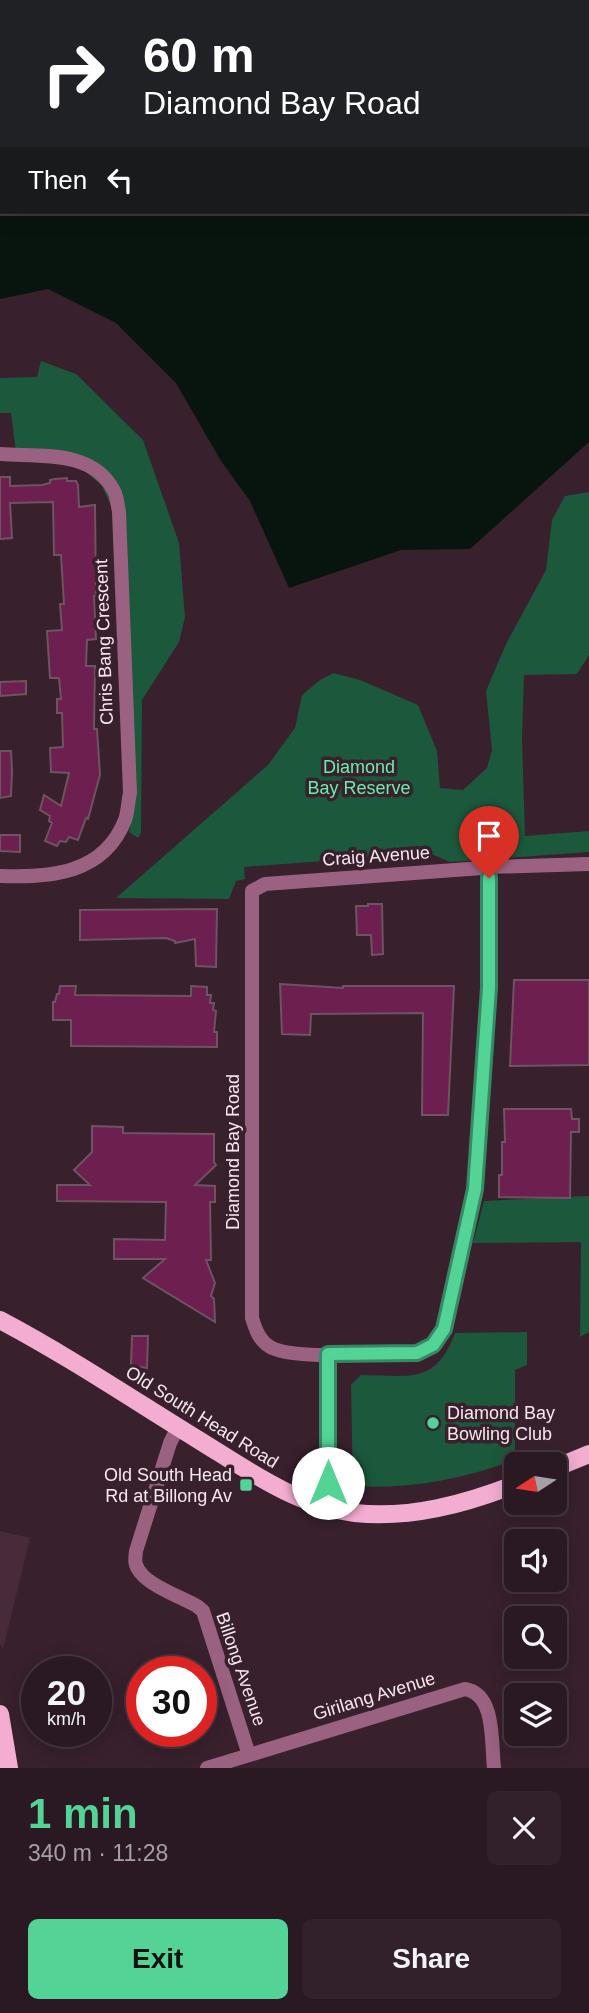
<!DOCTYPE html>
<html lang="en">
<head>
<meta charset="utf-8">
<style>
	body { margin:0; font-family:Helvetica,sans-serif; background:#32212a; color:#f1f3f6; height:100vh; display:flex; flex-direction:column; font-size:26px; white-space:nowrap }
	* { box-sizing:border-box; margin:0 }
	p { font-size:23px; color:#a5a0a5 }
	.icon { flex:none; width:38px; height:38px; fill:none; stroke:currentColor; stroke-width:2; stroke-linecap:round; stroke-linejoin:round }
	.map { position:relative; height:1768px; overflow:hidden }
	.drawer { display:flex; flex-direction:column; background:#2a1822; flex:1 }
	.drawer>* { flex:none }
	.banner { position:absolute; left:0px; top:0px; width:590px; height:214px; box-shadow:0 4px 18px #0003,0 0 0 2px #463740; background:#202124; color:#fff; overflow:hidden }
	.needle { width:46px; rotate:258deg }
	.tools { position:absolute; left:504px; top:1452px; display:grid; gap:14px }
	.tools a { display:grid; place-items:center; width:63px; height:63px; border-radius:10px; background:#2a1822; box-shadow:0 4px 18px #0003,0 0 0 2px #463740; font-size:35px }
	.speed { position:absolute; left:21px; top:1656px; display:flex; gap:14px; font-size:35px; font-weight:700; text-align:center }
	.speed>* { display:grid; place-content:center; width:91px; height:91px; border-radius:50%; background:#2a1822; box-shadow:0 4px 18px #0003,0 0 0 2px #463740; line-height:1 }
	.speed small { font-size:18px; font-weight:400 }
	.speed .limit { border:10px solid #d22; background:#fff; color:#111 }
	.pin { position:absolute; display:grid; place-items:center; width:60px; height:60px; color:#fff; margin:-72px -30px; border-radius:50% 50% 50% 0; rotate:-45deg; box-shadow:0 0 7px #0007 }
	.pin .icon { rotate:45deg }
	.me { position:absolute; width:77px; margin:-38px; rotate:0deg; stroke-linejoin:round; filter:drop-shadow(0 0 5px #0008) }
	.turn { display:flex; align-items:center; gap:24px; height:147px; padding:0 28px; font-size:32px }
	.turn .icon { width:91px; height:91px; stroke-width:2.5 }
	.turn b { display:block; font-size:49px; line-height:60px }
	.then { display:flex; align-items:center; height:66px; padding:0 28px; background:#0003; gap:14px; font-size:26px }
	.round { display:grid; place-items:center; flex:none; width:74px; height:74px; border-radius:10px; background:#32212a }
	.overview { display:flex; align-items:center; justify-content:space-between; height:119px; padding:0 28px }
	h1 { font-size:42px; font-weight:800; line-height:52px; color:#53d396 }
	.action { display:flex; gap:14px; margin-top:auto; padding:14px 28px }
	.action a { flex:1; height:80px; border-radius:10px; background:#53d396; color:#111; font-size:28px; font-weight:800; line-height:80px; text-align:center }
	.action a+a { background:#32212a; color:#f1f3f6 }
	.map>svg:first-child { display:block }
	.built { fill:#482b3b }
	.green { fill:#1c583c }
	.water { fill:#08150e; fill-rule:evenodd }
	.building { fill:#6d1f4f; stroke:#6e5361; stroke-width:2 }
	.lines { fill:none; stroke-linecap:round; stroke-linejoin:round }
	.minor { stroke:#9a6280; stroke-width:14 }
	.primary { stroke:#f2add1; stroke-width:18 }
	.route-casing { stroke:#368962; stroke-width:18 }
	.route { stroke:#53d396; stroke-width:12 }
	.poi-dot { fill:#53d396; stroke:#38202d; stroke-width:2.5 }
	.labels { text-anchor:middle; stroke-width:7; stroke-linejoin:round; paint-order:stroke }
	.street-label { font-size:18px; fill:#f7e7ef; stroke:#38202d }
	.park-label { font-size:18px; fill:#67efad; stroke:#38202d }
	.poi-label { font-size:18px; fill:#f7e7ef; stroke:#38202d; text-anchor:start }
</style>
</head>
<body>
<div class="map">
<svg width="589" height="1768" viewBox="0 0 589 1768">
	<rect width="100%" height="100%" fill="#38202d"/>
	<polygon class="built" points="0,1531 30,1538 3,1649 0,1643"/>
	<g class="green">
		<polygon points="41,361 76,374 143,440 179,543 185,617 179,642 142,700 141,833 138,838 129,832 132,815 119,524 102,486 72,460 16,452 11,413 0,413 0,378 37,377"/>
		<polygon points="589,492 589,655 577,674 524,675 522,738 525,836 589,831 589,852 450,862 429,853 244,867 245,879 236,881 229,899 116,898 268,765 295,728 302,695 320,680 333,673 360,680 418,705 437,751 440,788 463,790 487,768 492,750 486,691 506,644 546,570 552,520 565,496"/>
		<polygon points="589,1196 589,1332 580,1337 581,1242 473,1243 484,1201"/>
		<path d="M 527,1332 L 527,1365 L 515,1370 L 515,1460 C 462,1479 409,1490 353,1486 L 351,1385 L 361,1375 C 409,1375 435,1386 455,1333 Z"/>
	</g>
	<path class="water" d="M 0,0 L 589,0 L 589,442 L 470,549 L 401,550 L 289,588 L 250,501 L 221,461 L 176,383 L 116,323 L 48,289 L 0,299 ZM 2,2 L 588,2 L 588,212 L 2,212 Z"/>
	<g class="building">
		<polygon points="0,477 10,477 10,486 42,485 50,483 50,480 55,479 67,478 67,481 76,481 78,485 79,507 95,505 96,596 94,596 96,639 87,640 86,666 95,666 94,729 97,729 100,775 88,819 86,818 78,840 69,837 66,842 60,841 57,846 45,841 52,823 49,821 50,816 40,810 44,795 61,806 69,773 51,772 50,748 63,747 62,713 57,713 57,699 61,699 59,678 50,678 47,631 62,630 60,604 64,604 61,555 54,555 53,502 10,503 12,538 0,539"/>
		<polygon points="26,681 26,694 0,696 0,682"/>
		<polygon points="0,751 11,751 12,771 11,796 0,798"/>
		<polygon points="0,835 20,835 20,852 0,851"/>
		<polygon points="368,904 382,904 383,954 372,955 371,935 357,935 356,906 368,906"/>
		<polygon points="217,909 216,967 196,966 195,939 175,943 175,941 166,938 80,940 80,910"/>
		<polygon points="514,980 589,980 589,1065 510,1066"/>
		<polygon points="280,984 343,988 343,986 454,986 448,1115 422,1115 423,1013 311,1014 310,1035 282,1034"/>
		<polygon points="60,986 76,986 75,995 191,996 191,986 207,987 207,995 211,995 210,1003 214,1003 213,1010 216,1011 214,1032 217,1032 217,1047 71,1046 71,1020 53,1020 53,1002 55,1002 57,994 59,994"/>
		<polygon points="504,1109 571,1109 572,1119 579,1119 579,1132 571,1132 570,1198 499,1197 499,1175 502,1175 502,1142 505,1142"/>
		<polygon points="92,1126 123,1127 123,1133 214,1134 214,1162 216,1165 195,1185 215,1186 215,1202 210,1202 211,1260 206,1260 215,1283 211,1296 214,1299 215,1322 143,1278 165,1259 114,1259 114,1239 165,1240 166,1202 57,1201 57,1185 90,1185 74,1170 92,1152"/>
		<polygon points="132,1336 148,1336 147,1368 131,1365"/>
	</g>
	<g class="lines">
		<g class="minor">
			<path d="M 0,454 C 39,457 93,449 114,491 C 117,497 118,506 119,512 L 130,793 C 128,801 128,812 125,820 C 104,874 50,878 0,876"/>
			<path d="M 489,867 L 490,988 L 475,1189 L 444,1329 C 437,1339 431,1350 417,1353 C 408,1355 395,1353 385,1353 C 357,1354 296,1359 272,1348 C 260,1342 256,1331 252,1318 L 252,891 L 265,884 L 482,868 L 489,867 L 589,864"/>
			<path d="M 178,1427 L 170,1443 L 136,1551 C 135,1559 134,1565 140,1572 C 150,1586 181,1597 197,1606 L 203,1611 L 249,1755"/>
			<polyline points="325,1507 328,1483 328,1354"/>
			<path d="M 207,1768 L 465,1689 C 496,1694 491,1743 494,1768"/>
		</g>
		<g class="primary">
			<path d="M 0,1320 C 68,1356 132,1399 197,1439 C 246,1469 296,1506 355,1513 C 410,1519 465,1504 516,1484"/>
			<polyline points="555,1468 589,1454"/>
			<polyline points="0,1714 9,1768"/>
		</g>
	</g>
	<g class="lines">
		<defs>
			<polyline id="route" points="328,1483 328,1354 417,1353 433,1345 444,1329 475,1189 489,988 489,878"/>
		</defs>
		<use href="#route" class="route-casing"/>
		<use href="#route" class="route"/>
	</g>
	<g class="poi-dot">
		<circle cx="433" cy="1423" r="7"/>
		<rect x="239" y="1478" width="14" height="14" rx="3.5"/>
	</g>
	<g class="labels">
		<g class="street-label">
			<text transform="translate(104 642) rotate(-92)" y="6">Chris Bang Crescent</text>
			<text transform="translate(376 856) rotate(-4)" y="6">Craig Avenue</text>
			<text transform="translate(233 1152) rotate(-90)" y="6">Diamond Bay Road</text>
			<text transform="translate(202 1417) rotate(32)" y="6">Old South Head Road</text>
			<text transform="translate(241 1669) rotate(71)" y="6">Billong Avenue</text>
			<text transform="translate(374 1696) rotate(-17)" y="6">Girilang Avenue</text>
		</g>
		<g class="park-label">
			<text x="359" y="773">Diamond<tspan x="359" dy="21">Bay Reserve</tspan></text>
		</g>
		<g class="poi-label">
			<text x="447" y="1419">Diamond Bay<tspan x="447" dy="21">Bowling Club</tspan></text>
			<text x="232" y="1481" text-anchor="end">Old South Head<tspan x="232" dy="21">Rd at Billong Av</tspan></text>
		</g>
	</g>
</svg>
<div class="tools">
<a><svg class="needle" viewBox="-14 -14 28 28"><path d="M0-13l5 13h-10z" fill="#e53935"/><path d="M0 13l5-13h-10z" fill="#a5a0a5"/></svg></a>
<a><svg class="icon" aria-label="sound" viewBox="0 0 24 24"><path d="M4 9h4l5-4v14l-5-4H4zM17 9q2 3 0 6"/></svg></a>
<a><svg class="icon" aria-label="search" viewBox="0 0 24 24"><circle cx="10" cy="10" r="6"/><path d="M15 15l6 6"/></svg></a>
<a><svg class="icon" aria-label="layers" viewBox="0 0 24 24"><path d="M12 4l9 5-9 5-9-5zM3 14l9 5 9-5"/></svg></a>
</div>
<div class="speed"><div>20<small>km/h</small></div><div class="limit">30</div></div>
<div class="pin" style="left:489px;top:878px;background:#d93025"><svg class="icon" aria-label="arrive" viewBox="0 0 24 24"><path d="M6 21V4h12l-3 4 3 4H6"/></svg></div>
<svg class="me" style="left:328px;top:1483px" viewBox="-20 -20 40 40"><circle r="19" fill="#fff"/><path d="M0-13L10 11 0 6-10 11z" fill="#53d396"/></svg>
<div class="banner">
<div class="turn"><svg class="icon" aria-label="right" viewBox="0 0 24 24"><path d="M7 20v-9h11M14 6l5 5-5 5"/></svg><div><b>60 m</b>Diamond Bay Road</div></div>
<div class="then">Then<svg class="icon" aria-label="left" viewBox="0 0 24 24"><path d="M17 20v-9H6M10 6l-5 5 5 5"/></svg></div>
</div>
</div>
<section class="drawer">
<div class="overview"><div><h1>1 min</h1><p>340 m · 11:28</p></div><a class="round"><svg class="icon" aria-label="close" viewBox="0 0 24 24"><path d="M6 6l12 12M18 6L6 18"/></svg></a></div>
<div class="action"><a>Exit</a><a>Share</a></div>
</section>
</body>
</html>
